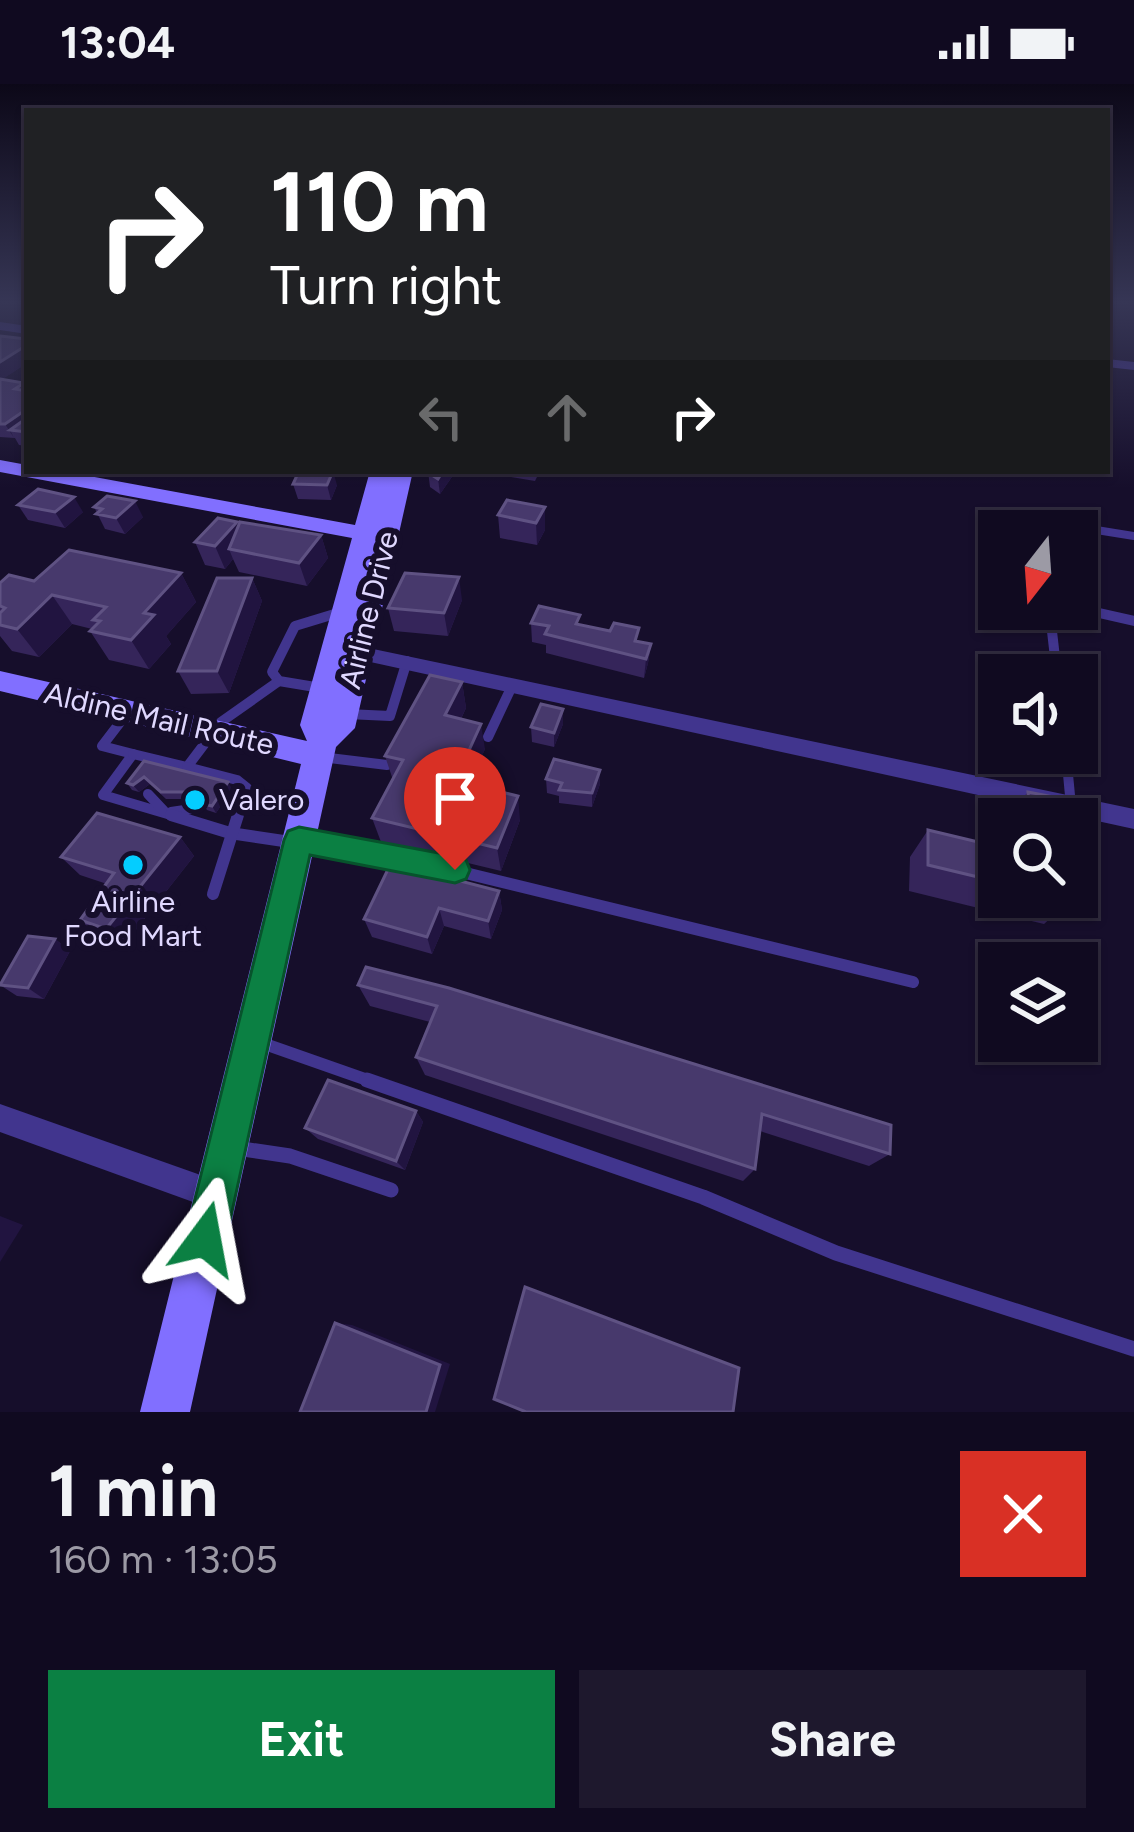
<!DOCTYPE html>
<html lang="en">
<head>
<meta charset="utf-8">
<style>
	body { margin:0; font-family:Figtree,sans-serif; background:#1e182d; color:#f1f3f6; height:100vh; display:flex; flex-direction:column; font-size:45px; white-space:nowrap }
	* { box-sizing:border-box; margin:0 }
	p { font-size:39px; color:#9c9aa5 }
	.icon { flex:none; width:66px; height:66px; fill:none; stroke:currentColor; stroke-width:2; stroke-linecap:round; stroke-linejoin:round }
	.map { position:relative; height:1328px; overflow:hidden }
	.details { display:flex; flex-direction:column; background:#100a20; flex:1 }
	.details>* { flex:none }
	.guide { position:absolute; left:24px; top:24px; width:1086px; height:366px; border-radius:0px; box-shadow:0 3px 9px #0004,0 0 0 3px #302b3e; background:#202124; color:#fff; overflow:hidden }
	.needle { width:78px; rotate:197deg }
	.controls { position:absolute; left:978px; top:426px; display:grid; gap:24px }
	.controls a { display:grid; place-items:center; width:120px; height:120px; border-radius:0px; background:#100a20; box-shadow:0 3px 9px #0004,0 0 0 3px #302b3e; font-size:60px }
	.pin { position:absolute; display:grid; place-items:center; width:102px; height:102px; color:#fff; margin:-123px -51px; border-radius:50% 50% 50% 0; rotate:-45deg; box-shadow:0 0 12px #0007 }
	.pin .icon { rotate:45deg }
	.me { position:absolute; width:132px; margin:-66px; rotate:13deg; stroke-linejoin:round; filter:drop-shadow(0 0 9px #0008) }
	.turn { display:flex; align-items:center; gap:42px; height:252px; padding:0 48px; font-size:54px }
	.turn .icon { width:156px; height:156px; stroke-width:2.5 }
	.turn b { display:block; font-size:84px; line-height:102px }
	.lanes { display:flex; align-items:center; height:114px; padding:0 48px; background:#0003; justify-content:center; gap:60px; direction:ltr }
	.lanes .off { opacity:.35 }
	.round { display:grid; place-items:center; flex:none; width:126px; height:126px; border-radius:0px; background:#1e182d }
	.overview { display:flex; align-items:center; justify-content:space-between; height:204px; padding:0 48px }
	h1 { font-size:72px; font-weight:700; line-height:90px }
	.action { display:flex; gap:24px; margin-top:auto; padding:24px 48px }
	.action a { flex:1; height:138px; border-radius:0px; background:#0b8043; color:#fff; font-size:48px; font-weight:700; line-height:138px; text-align:center }
	.action a+a { background:#1e182d; color:#f1f3f6 }
	.status { display:flex; justify-content:space-between; align-items:center; height:84px; padding:0 60px; background:#100a20; direction:ltr }
	.status svg { height:33px; fill:currentColor }
	.map>svg:first-child { display:block }
	.lines { fill:none; stroke-linecap:round; stroke-linejoin:round }
	.lane-far3 { stroke:#41358e; stroke-width:8 }
	.lane-far2 { stroke:#41358e; stroke-width:10 }
	.lane-far1 { stroke:#41358e; stroke-width:12 }
	.lane { stroke:#41358e; stroke-width:15 }
	.street { fill:#41358e; fill-rule:evenodd }
	.secondary { fill:#816fff; fill-rule:evenodd }
	.wall { fill:#35255a }
	.shaded-wall { fill:#211440 }
	.building { fill:#47396c; stroke:#5f5283; stroke-width:3 }
	.route { fill:#0b8043; stroke:#07532c; stroke-width:3 }
	.poi-dot { fill:#04cdff; stroke:#160e2b; stroke-width:4.5 }
	.labels { text-anchor:middle; stroke-width:12; stroke-linejoin:round; paint-order:stroke }
	.street-label { font-size:30px; fill:#e0d8ff; stroke:#160e2b }
	.poi-label { font-size:30px; fill:#e0d8ff; stroke:#160e2b; text-anchor:start }
</style>
</head>
<body>
<div class="status"><b>13:04</b><svg viewBox="0 0 49 12"><path d="M0 12V9h3v3zM5 12V6h3v6zM10 12V3h3v9zM15 12V0h3v12zM26 1h20v11H26zM47 4h2v5h-2z"/></svg></div>
<div class="map">
<svg width="1134" height="1328" viewBox="0 0 1134 1328">
	<rect width="100%" height="100%" fill="#160e2b"/>
	<g class="lines">
		<polyline class="lane-far3" points="1059,440 1134,452"/>
		<g class="lane-far2">
			<polyline points="1077,524 1134,537"/>
			<polyline points="1056,525 1050,530 1057,591"/>
			<polyline points="321,604 279,597 272,588 295,542 341,528"/>
			<polyline points="128,628 102,662 133,670 103,711 181,734"/>
			<polyline points="347,630 390,632 407,577"/>
			<polyline points="488,653 513,600"/>
			<polyline points="1066,669 1071,722"/>
			<polyline points="133,670 187,683 221,638 279,597"/>
			<polyline points="321,673 387,681"/>
			<polyline points="187,683 237,696 247,704 237,734"/>
			<polyline points="148,710 164,727"/>
			<polyline points="171,728 198,724"/>
		</g>
		<g class="lane-far1">
			<polyline points="171,731 230,749 412,776 913,898"/>
			<polyline points="213,810 238,731"/>
			<polyline points="1077,812 1079,823"/>
			<polyline points="262,959 376,999"/>
		</g>
		<g class="lane">
			<polyline points="367,996 703,1113 836,1169 1134,1265"/>
			<polyline points="236,1064 290,1072 391,1106"/>
		</g>
		<g class="street">
			<polygon points="0,238 27,242 27,250 0,246"/>
			<polygon points="1107,275 1134,278 1134,286 1107,283"/>
			<polygon points="359,562 1134,725 1134,745 352,574 350,569 352,564"/>
			<polygon points="0,1020 226,1100 230,1111 226,1122 215,1126 0,1048"/>
		</g>
		<polygon class="secondary" points="0,376 27,381 27,387 62,387 355,441 370,387 413,387 355,644 336,663 190,1328 140,1328 301,680 0,607 0,587 307,657 300,641 352,454 0,388"/>
	</g>
	<g class="wall">
		<polygon points="0,252 27,255 27,279 2,295 27,304 27,362 19,361 15,354 0,353"/>
		<polygon points="428,387 456,387 440,410 430,403"/>
		<polygon points="499,387 540,387 535,397 499,391"/>
		<polygon points="293,400 337,401 331,416 298,415"/>
		<polygon points="18,421 83,428 65,444 28,436"/>
		<polygon points="94,423 143,433 125,450 105,445"/>
		<polygon points="545,423 545,446 537,461 500,454 498,431"/>
		<polygon points="239,441 321,451 328,474 307,502 239,488 233,475 225,485 205,481 195,458"/>
		<polygon points="181,489 196,518 166,552 171,560 149,585 109,576 90,547 92,545 72,540 39,573 12,567 0,552 0,499"/>
		<polygon points="252,494 262,517 229,609 191,610 178,587"/>
		<polygon points="462,516 448,552 394,547 388,524"/>
		<polygon points="531,539 580,541 651,560 648,579 644,594 546,569 546,561 532,558"/>
		<polygon points="462,598 466,624 461,635 485,665 469,700 520,736 501,787 381,758 372,734 393,696 385,672"/>
		<polygon points="563,640 554,663 532,658 531,643"/>
		<polygon points="144,677 232,705 216,729 207,726 200,715 166,715 150,700 139,708 132,706 127,699"/>
		<polygon points="600,686 600,700 592,723 559,719 559,712 547,709 546,695"/>
		<polygon points="1028,708 1062,735 999,735 999,813 1071,813 1072,815 1044,840 909,807 910,773 928,746 988,760 987,745 1009,717 1018,719"/>
		<polygon points="180,753 194,772 124,861 99,853 80,836 107,800 80,791 61,773"/>
		<polygon points="499,807 502,826 491,855 444,842 432,870 372,853 364,835"/>
		<polygon points="55,855 70,867 44,915 17,912 0,901"/>
		<polygon points="366,883 890,1070 869,1082 760,1047 755,1085 743,1097 425,991 416,973 430,938 370,922 358,901"/>
		<polygon points="416,1027 423,1038 405,1086 318,1055 305,1044"/>
	</g>
	<g class="shaded-wall">
		<polygon points="27,261 27,279 0,297 0,278"/>
		<polygon points="27,325 27,345 10,346 14,354 5,340"/>
		<polygon points="333,387 337,401 331,416 327,401"/>
		<polygon points="443,387 456,387 440,410 438,395"/>
		<polygon points="74,413 83,428 65,444 55,428"/>
		<polygon points="135,417 143,433 125,450 116,434"/>
		<polygon points="545,423 545,446 537,461 536,439"/>
		<polygon points="237,438 246,461 229,465 233,475 225,485 215,462"/>
		<polygon points="321,451 328,474 307,502 299,479"/>
		<polygon points="181,489 196,518 166,552 171,560 149,585 131,556 144,529"/>
		<polygon points="459,493 462,516 448,552 444,529"/>
		<polygon points="252,494 262,517 229,609 217,587"/>
		<polygon points="52,511 72,540 39,573 17,545"/>
		<polygon points="651,560 648,579 644,594 646,575"/>
		<polygon points="462,598 466,624 450,657 445,631"/>
		<polygon points="563,625 563,640 554,663 554,649"/>
		<polygon points="481,640 485,665 460,721 455,697"/>
		<polygon points="600,686 600,700 592,723 592,709"/>
		<polygon points="144,693 150,700 139,708 133,701"/>
		<polygon points="228,698 232,705 216,729 212,722"/>
		<polygon points="518,712 520,736 501,787 497,764"/>
		<polygon points="180,753 194,772 124,861 106,845"/>
		<polygon points="499,807 502,826 491,855 488,837"/>
		<polygon points="439,824 444,842 432,870 427,853"/>
		<polygon points="55,855 70,867 44,915 28,904"/>
		<polygon points="416,1027 423,1038 405,1086 396,1077"/>
		<polygon points="0,1132 23,1141 0,1178"/>
		<polygon points="335,1239 352,1241 450,1280 435,1328 426,1328"/>
	</g>
	<g class="building">
		<polygon points="0,252 27,255 27,261 0,278"/>
		<polygon points="0,295 24,299 15,305 27,307 27,325 5,340 0,340"/>
		<polygon points="27,334 27,348 10,346"/>
		<polygon points="299,387 333,387 327,401 293,400"/>
		<polygon points="428,387 443,387 438,395 427,388"/>
		<polygon points="38,405 74,413 55,428 18,421"/>
		<polygon points="107,412 135,417 116,434 96,430 102,425 94,423"/>
		<polygon points="507,416 545,423 536,439 498,431"/>
		<polygon points="218,434 237,438 215,462 195,458"/>
		<polygon points="240,438 321,451 299,479 229,465"/>
		<polygon points="69,466 181,489 144,529 154,531 131,556 90,547 100,537 93,536 106,523 52,511 17,545 0,541 0,529 5,524 0,522 0,499 9,491 34,497"/>
		<polygon points="405,489 459,493 444,529 388,524"/>
		<polygon points="217,494 252,494 217,587 178,587"/>
		<polygon points="539,522 580,531 576,540 610,547 614,539 639,544 635,557 651,560 646,575 545,550 549,542 531,539"/>
		<polygon points="430,591 462,598 445,631 481,640 455,697 518,712 497,764 372,734 403,676 385,672"/>
		<polygon points="541,620 563,625 554,649 531,643"/>
		<polygon points="554,675 600,686 592,709 559,706 562,699 546,695"/>
		<polygon points="144,677 228,698 212,722 203,720 196,708 161,708 144,693 133,701 127,699"/>
		<polygon points="1028,708 1059,714 1062,735 1010,735 1009,717 1029,722"/>
		<polygon points="97,729 180,753 106,845 80,836 114,789 61,773"/>
		<polygon points="928,746 999,763 999,798 928,781"/>
		<polygon points="391,779 499,807 488,837 439,824 427,853 364,835"/>
		<polygon points="28,852 55,855 28,904 0,901"/>
		<polygon points="366,883 449,904 891,1041 890,1070 762,1030 755,1085 416,973 437,922 358,901"/>
		<polygon points="328,996 416,1027 396,1077 305,1044"/>
		<polygon points="525,1203 739,1284 733,1328 526,1328 494,1315"/>
		<polygon points="335,1239 440,1281 426,1328 300,1328"/>
	</g>
	<linearGradient id="sky" x2="0" y2="1"><stop stop-color="#0c0818"/><stop offset="0.54" stop-color="#363655"/><stop offset="1" stop-color="#363655" stop-opacity="0"/></linearGradient>
	<rect width="1134" height="404" fill="url(#sky)"/>
	<polygon class="route" points="299,743 455,772 466,776 470,786 466,795 455,799 310,771 226,1155 220,1169 205,1175 191,1169 185,1155 284,756 288,747"/>
	<g class="poi-dot">
		<circle cx="195" cy="716" r="12"/>
		<circle cx="133" cy="781" r="12"/>
	</g>
	<g class="labels">
		<g class="street-label">
			<text transform="translate(369 526) rotate(-76)" y="10">Airline Drive</text>
			<text transform="translate(159 635) rotate(13)" y="10">Aldine Mail Route</text>
		</g>
		<g class="poi-label">
			<text x="219" y="726">Valero</text>
			<text x="133" y="828" text-anchor="middle">Airline<tspan x="133" dy="34">Food Mart</tspan></text>
		</g>
	</g>
</svg>
<div class="controls">
<a><svg class="needle" viewBox="-14 -14 28 28"><path d="M0-13l5 13h-10z" fill="#e53935"/><path d="M0 13l5-13h-10z" fill="#9c9aa5"/></svg></a>
<a><svg class="icon" aria-label="sound" viewBox="0 0 24 24"><path d="M4 9h4l5-4v14l-5-4H4zM17 9q2 3 0 6"/></svg></a>
<a><svg class="icon" aria-label="search" viewBox="0 0 24 24"><circle cx="10" cy="10" r="6"/><path d="M15 15l6 6"/></svg></a>
<a><svg class="icon" aria-label="layers" viewBox="0 0 24 24"><path d="M12 4l9 5-9 5-9-5zM3 14l9 5 9-5"/></svg></a>
</div>
<div class="pin" style="left:455px;top:786px;background:#d93025"><svg class="icon" aria-label="arrive" viewBox="0 0 24 24"><path d="M6 21V4h12l-3 4 3 4H6"/></svg></div>
<svg class="me" style="left:205px;top:1155px" viewBox="-20 -20 40 40"><path d="M0-17L14 15 0 8-14 15z" fill="#0b8043" stroke="#fff" stroke-width="4"/></svg>
<div class="guide">
<div class="turn"><svg class="icon" aria-label="right" viewBox="0 0 24 24"><path d="M7 20v-9h11M14 6l5 5-5 5"/></svg><div><b>110 m</b>Turn right</div></div>
<div class="lanes"><svg class="icon off" aria-label="left" viewBox="0 0 24 24"><path d="M17 20v-9H6M10 6l-5 5 5 5"/></svg><svg class="icon off" aria-label="ahead" viewBox="0 0 24 24"><path d="M12 20V5M6 11l6-6 6 6"/></svg><svg class="icon" aria-label="right" viewBox="0 0 24 24"><path d="M7 20v-9h11M14 6l5 5-5 5"/></svg></div>
</div>
</div>
<section class="details">
<div class="overview"><div><h1>1 min</h1><p>160 m · 13:05</p></div><a class="round" style="background:#d93025;color:#fff"><svg class="icon" aria-label="close" viewBox="0 0 24 24"><path d="M6 6l12 12M18 6L6 18"/></svg></a></div>
<div class="action"><a>Exit</a><a>Share</a></div>
</section>
</body>
</html>
